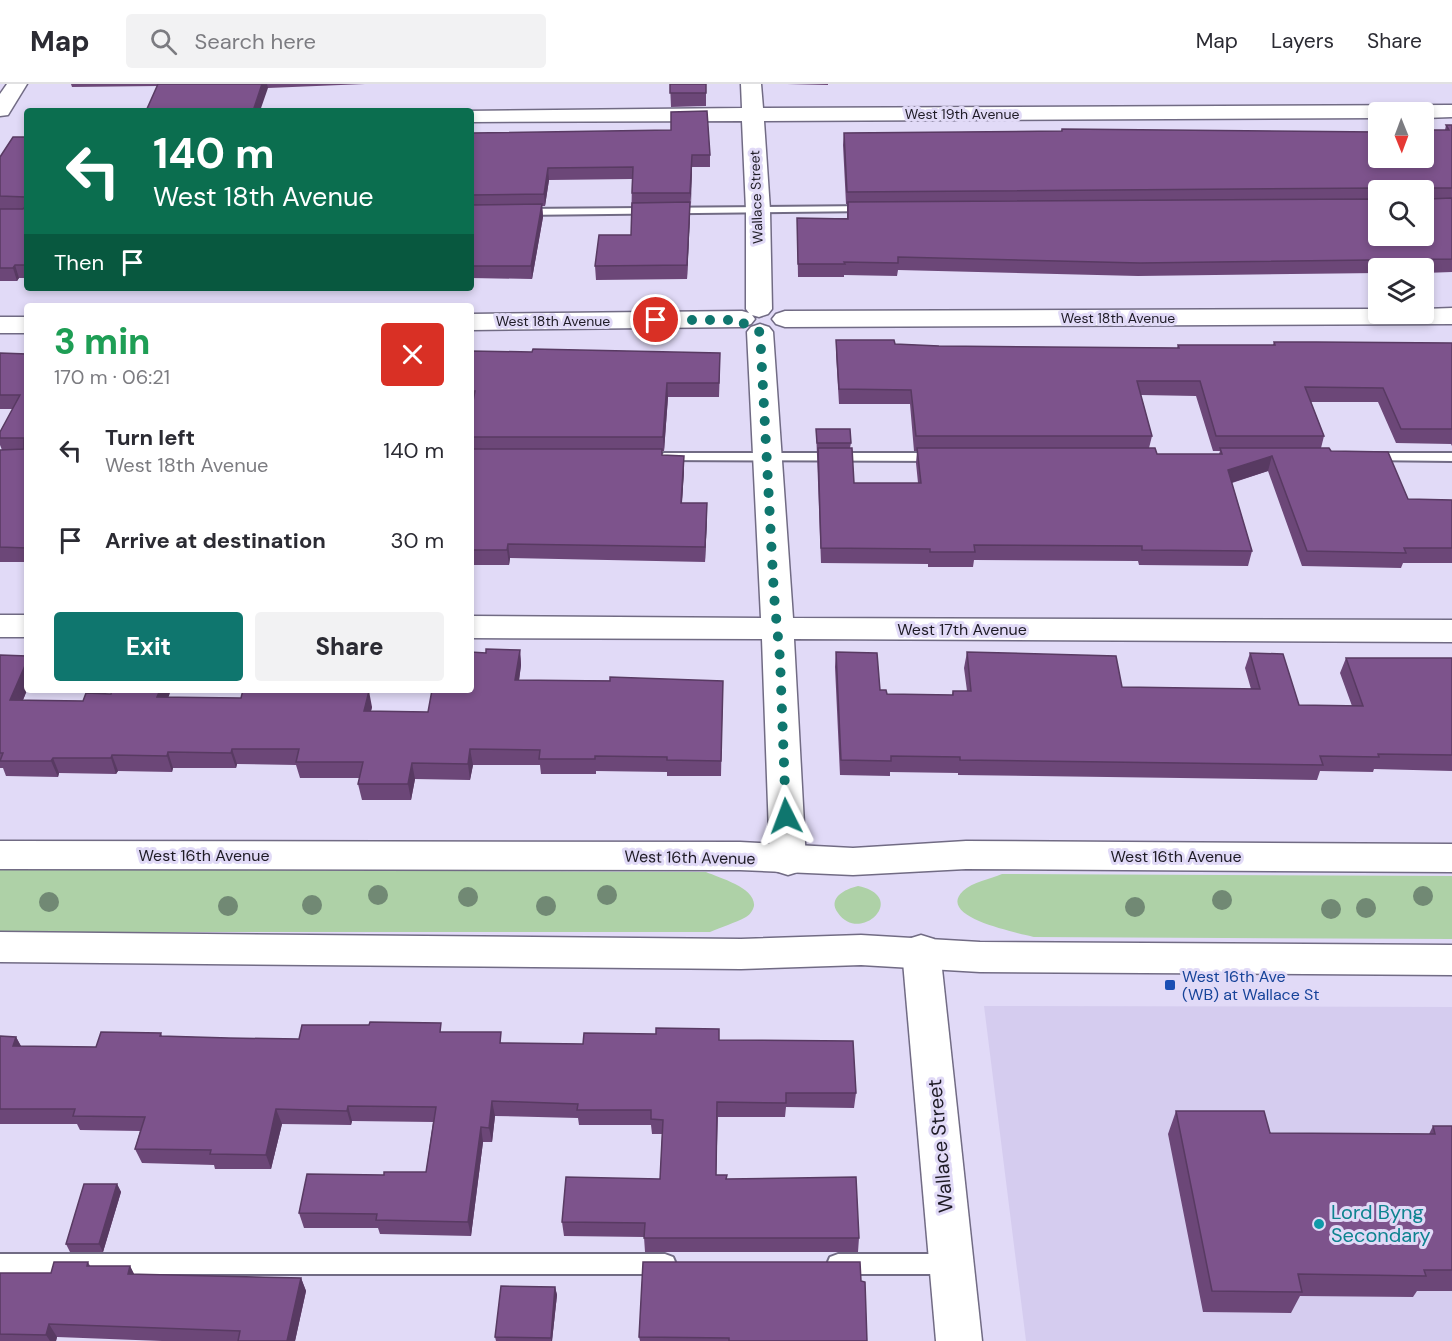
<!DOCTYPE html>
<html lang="en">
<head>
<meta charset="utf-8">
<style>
	body { margin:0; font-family:"DM Sans",sans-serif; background:#f2f2f3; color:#2b2b33; height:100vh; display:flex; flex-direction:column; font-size:22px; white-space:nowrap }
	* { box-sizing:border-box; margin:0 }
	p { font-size:20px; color:#7c7c81 }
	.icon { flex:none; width:33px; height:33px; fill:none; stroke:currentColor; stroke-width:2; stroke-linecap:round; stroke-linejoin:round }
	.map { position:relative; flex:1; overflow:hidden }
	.drawer { position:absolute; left:24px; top:219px; width:450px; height:390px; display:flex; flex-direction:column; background:#fff; border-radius:6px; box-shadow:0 3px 9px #0003 }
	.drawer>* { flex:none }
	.banner { position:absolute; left:24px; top:24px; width:450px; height:183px; border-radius:6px; box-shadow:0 3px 9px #0003; background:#0b6e4f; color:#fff; overflow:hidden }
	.needle { width:39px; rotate:179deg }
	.buttons { position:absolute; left:1368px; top:18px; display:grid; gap:12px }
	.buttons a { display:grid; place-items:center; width:66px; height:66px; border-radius:6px; background:#fff; box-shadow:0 3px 9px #0003; font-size:30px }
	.pin { position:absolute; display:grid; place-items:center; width:51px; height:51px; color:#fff; margin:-26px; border:3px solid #fff; border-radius:50%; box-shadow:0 2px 6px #0007 }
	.me { position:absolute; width:66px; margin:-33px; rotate:357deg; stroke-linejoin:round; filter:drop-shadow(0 0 4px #0008) }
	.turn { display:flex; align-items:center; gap:21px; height:126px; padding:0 30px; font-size:27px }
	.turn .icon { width:78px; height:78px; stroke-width:2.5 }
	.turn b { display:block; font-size:42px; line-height:51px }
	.then { display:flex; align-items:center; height:57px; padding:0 30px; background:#0003; gap:12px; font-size:22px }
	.round { display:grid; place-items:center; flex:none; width:63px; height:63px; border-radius:6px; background:#f2f2f3 }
	.overview { display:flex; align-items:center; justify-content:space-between; height:102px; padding:0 30px }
	h1 { font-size:36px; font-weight:800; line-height:45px; color:#1e9e55 }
	.primary-button { display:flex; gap:12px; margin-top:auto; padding:12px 30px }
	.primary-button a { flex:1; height:69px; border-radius:6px; background:#0f766e; color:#fff; font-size:24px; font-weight:800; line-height:69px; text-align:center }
	.primary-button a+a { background:#f2f2f3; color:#2b2b33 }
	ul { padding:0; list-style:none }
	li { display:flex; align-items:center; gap:18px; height:90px; padding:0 30px }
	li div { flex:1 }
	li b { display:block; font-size:22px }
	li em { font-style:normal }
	header { display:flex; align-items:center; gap:36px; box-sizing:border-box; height:84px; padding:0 30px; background:#fff; border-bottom:2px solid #e1e1e2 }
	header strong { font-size:28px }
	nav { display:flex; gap:33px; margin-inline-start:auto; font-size:21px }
	.search { width:420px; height:54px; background:#f2f2f3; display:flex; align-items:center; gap:15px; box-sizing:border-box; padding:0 21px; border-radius:6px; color:#7c7c81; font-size:22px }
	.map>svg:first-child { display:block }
	.built { fill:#d5ccef }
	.green { fill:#aed1a7 }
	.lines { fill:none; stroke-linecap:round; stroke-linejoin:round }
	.lane-casing { stroke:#716b84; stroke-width:4 }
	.street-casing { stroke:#716b84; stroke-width:3 }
	.secondary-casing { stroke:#716b84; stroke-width:3 }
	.lane { fill:#fff; fill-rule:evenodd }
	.street { fill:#fff; fill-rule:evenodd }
	.secondary { fill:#fff; fill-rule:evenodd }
	.tree { fill:#718974 }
	.wall { fill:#6c4778; fill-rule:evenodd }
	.shaded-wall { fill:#583a62 }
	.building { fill:#7d538c; stroke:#583a62; stroke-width:1.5 }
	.route { stroke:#0f766e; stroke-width:10; stroke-dasharray:0 18 }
	.transit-dot { fill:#1a4fb4; stroke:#e1daf7; stroke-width:2 }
	.culture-dot { fill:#0f9aa8; stroke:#e1daf7; stroke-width:2 }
	.labels { text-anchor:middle; stroke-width:6; stroke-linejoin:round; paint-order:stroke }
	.far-street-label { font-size:14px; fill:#1e1b25; stroke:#e1daf7 }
	.street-label { font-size:16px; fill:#1e1b25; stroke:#e1daf7 }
	.transit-label { font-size:16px; fill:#164399; stroke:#e1daf7; text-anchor:start }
	.near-street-label { font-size:20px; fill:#1e1b25; stroke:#e1daf7 }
	.near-culture-label { font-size:20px; fill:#0d838f; stroke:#e1daf7; text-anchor:start }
</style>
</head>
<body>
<header>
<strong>Map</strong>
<div class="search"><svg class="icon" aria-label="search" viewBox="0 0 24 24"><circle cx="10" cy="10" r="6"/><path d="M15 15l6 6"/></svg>Search here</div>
<nav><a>Map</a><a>Layers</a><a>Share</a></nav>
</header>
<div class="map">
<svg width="1452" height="1257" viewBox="0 0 1452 1257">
	<rect width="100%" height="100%" fill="#e1daf7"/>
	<polygon class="built" points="984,922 1452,923 1452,1257 1026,1257"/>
	<g class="green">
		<path d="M 0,785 L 706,788 C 720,794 756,804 754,822 C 753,826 750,831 746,833 C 735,839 721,843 710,848 L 0,848 Z"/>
		<path d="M 1002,790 L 1452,792 L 1452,855 L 1034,853 C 1020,849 935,834 963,807 C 972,798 991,795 1002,790 Z"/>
		<path d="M 858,802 C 910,813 860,861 838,829 C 827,814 845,805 858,802 Z"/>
	</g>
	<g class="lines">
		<defs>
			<g id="lane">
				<polygon points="869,122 875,125 873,127 520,131 514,128 520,125"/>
				<polygon points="664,369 938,369 945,373 938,377 659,376 657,373"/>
				<polygon points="1369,369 1452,369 1452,377 1364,376 1362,373"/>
				<polygon points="0,1170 665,1170 673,1173 676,1180 673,1187 665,1190 0,1190"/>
				<polygon points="838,1170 950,1170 958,1173 961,1180 958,1187 950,1190 838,1190 830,1187 827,1180 830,1173"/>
			</g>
			<g id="street">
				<polygon points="7,0 27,0 8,31 0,32 0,10"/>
				<polygon points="741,0 761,0 763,24 1452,21 1452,33 1424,34 1424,28 1378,28 1378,34 764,37 770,126 772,225 768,230 759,233 752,231 755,235 751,240 742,243 471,246 471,230 742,227 749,229 746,225 746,126 742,37 471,38 471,27 465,27 742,24"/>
				<polygon points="1452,224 1452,240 785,243 776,240 772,235 776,230 785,227 1378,225 1378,230 1424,230 1424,225"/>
				<rect x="0" y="233" width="27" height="16"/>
				<polygon points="760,240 769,243 773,248 793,534 1452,536 1452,558 794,555 806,777 801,787 788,791 775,787 770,777 762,555 471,554 471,532 761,534 747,248 751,243"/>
				<rect x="0" y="531" width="27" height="22"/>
				<polygon points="921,851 934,855 940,866 982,1257 936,1257 902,866 908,855"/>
			</g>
			<g id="secondary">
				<polygon points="0,757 740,758 853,764 966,757 1452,760 1452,788 966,785 853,791 740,786 0,785"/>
				<polygon points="0,848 741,855 861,851 980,858 1452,861 1452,891 980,888 861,881 741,885 0,878"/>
			</g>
		</defs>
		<use href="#lane" class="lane-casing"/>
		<use href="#street" class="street-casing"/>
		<use href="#secondary" class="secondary-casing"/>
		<use href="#lane" class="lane"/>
		<use href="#street" class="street"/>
		<use href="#secondary" class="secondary"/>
	</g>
	<g class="tree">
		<circle cx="378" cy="811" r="10"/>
		<circle cx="607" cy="811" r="10"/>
		<circle cx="1423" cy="812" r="10"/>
		<circle cx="468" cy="813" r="10"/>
		<circle cx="1222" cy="816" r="10"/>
		<circle cx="49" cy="818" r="10"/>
		<circle cx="312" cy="821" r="10"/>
		<circle cx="228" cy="822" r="10"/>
		<circle cx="546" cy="822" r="10"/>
		<circle cx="1135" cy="823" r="10"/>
		<circle cx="1366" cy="824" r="10"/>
		<circle cx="1331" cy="825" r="10"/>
	</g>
	<g class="wall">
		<polygon points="71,0 365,0 268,4 158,2 72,3"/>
		<polygon points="667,0 706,0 706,22 671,23 670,0"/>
		<polygon points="787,0 828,0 828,1"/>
		<path d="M 1446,41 L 1452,41 L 1452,188 L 1424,189 L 1424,184 L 1378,184 L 1378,189 L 1138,192 L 898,186 L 897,192 L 844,191 L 844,193 L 798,193 L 797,134 L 847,134 L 847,120 L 846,120 L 843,61 L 844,49 L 1061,47 L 1062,45 L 1378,74 L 1445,46 ZM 1378,106 L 1424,106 L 1378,152 Z"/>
		<polygon points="471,49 710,71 710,83 692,83 687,195 596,196 595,182 631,151 632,95 549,96 545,122 542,122 543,133 532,195 471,194"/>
		<polygon points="27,53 27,194 19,194 17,197 0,197 0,73"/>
		<path d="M 836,256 L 895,260 L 939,262 L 1177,264 L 1178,261 L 1273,261 L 1274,258 L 1452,259 L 1452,362 L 1451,360 L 1396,359 L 1378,318 L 1311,318 L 1324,352 L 1321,364 L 1331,367 L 1408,415 L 1452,416 L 1452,479 L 1403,479 L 1401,484 L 1302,482 L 1268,387 L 1232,399 L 1252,467 L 1248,482 L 1139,481 L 1138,477 L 974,476 L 973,483 L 928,483 L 928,480 L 821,479 L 816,345 L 851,359 L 850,364 L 854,399 L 918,399 L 916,379 L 917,367 L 914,367 L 910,320 L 839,320 L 836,270 ZM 1141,311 L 1196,312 L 1213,367 L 1220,367 L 1219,370 L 1157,370 L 1149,364 L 1152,352 Z"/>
		<polygon points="471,267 720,283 719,313 668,313 664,367 662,367 662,371 684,386 682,419 707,433 705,478 510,474 509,481 471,481 471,327 472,321 471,321"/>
		<polygon points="0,269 27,270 27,478 0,478 0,366 2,366 0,361 0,348 13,325 0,325"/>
		<polygon points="520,566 521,581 519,596 723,597 721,692 667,692 667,688 596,687 596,690 541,690 540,681 473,681 470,696 415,695 411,716 362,716 358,700 360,694 300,694 296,681 237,680 236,684 173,684 172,688 118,687 116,690 59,689 58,693 6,692 3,684 0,684 0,571 27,606 23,616 83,617 168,613 241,614 243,606 344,606 343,607 372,623 371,627 428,628 486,569"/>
		<polygon points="836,568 880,606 887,610 952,611 953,607 967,607 964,584 967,568 1122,603 1251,605 1245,584 1250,569 1299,621 1352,622 1340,589 1346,574 1452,574 1452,687 1374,685 1373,688 1320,687 1317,696 958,691 958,689 890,688 890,692 840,691 835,583"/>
		<polygon points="443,948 503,959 583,960 719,956 856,1009 854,1024 786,1023 785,1033 718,1033 716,1091 859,1154 858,1168 645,1168 644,1153 564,1152 562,1138 660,1095 662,1050 652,1050 651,1041 579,1041 578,1034 495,1032 492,1058 483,1058 471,1152 380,1150 378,1144 304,1144 299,1129 384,1091 426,1088 433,1038 352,1037 351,1041 282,1040 271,1085 215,1085 214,1081 142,1079 135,1065 140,1047 80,1046 77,1040 0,1040 0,952 16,953 21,962 96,963 161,949 162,952 229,954 299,955"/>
		<polygon points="1176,1027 1270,1049 1429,1050 1433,1042 1452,1042 1452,1207 1417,1207 1413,1213 1300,1212 1291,1229 1203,1228 1168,1050"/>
		<polygon points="117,1100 121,1108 103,1168 70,1168 66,1160"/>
		<polygon points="88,1178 90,1182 130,1182 134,1190 301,1194 306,1207 295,1257 162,1257 57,1253 56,1257 0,1257 0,1189 51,1189"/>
		<polygon points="861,1197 867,1257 640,1257 639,1253"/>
		<polygon points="555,1203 557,1211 552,1257 496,1257 495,1253"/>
	</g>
	<g class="shaded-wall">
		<polygon points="262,0 267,0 268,4 260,27 253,27"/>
		<polygon points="692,71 692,83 691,121 690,109"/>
		<polygon points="548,84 549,96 545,122 544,110"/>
		<polygon points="690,118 690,132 687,195 687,181"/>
		<polygon points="542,120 543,133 532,195 531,182"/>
		<polygon points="15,181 19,194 17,197 13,184"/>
		<polygon points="667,299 668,313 664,367 663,353"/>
		<polygon points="684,372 684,386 681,433 681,419"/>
		<polygon points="1272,372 1268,387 1224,401 1228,386"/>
		<polygon points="707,419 707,433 705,478 705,463"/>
		<polygon points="508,460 510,474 509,481 507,466"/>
		<polygon points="520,566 521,581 517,612 515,596"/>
		<polygon points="27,577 27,606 17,631 10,616"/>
		<polygon points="160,606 171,606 163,629 157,613"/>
		<polygon points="369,607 372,623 367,643 364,627"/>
		<polygon points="232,665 237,680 236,684 231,669"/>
		<polygon points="470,665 473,681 470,696 468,680"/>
		<polygon points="168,668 173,684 172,688 167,672"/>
		<polygon points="112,671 118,687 116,690 111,674"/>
		<polygon points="53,674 59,689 58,693 51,677"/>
		<polygon points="412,679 415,695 411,716 408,700"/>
		<polygon points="16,953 24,968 13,962"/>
		<polygon points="492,1017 495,1032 492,1058 489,1044"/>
		<polygon points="348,1022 352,1037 351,1041 347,1027"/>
		<polygon points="276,1025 282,1040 271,1085 266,1071"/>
		<polygon points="481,1043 483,1058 471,1152 468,1138"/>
		<polygon points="117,1100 121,1108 103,1168 99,1160"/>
		<polygon points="130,1182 137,1196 128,1190"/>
		<polygon points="301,1194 306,1207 295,1257 287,1257"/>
		<polygon points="555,1203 557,1211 552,1257 551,1257"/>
		<polygon points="49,1240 57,1253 56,1257 50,1257 46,1251"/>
	</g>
	<g class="building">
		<polygon points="158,0 262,0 253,27 146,27"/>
		<rect x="670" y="0" width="36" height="9"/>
		<polygon points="707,27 710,71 692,71 690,109 632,109 633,83 548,84 544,110 471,111 471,49 671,46 671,28"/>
		<polygon points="1446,41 1452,41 1452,104 1428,104 1426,106 1428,115 1452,114 1452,175 1140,179 898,173 898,179 844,178 845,180 798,180 797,134 848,135 848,118 1378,115 1378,152 1424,152 1424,106 1384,106 1382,104 847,108 844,49 1062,47 1062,45 1378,48 1378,74 1424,74 1424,46 1449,46"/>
		<polygon points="13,53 27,53 27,181 15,181 13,184 0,184 0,125 23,125 25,123 25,113 0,112 0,73"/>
		<polygon points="690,118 687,181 595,182 599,151 631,151 632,119"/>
		<polygon points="542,120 531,182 471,182 471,121"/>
		<polygon points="836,256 894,256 895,260 939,262 1179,264 1178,261 1275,261 1274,258 1316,258 1452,259 1452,345 1401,345 1383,304 1305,303 1324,352 1216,352 1200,297 1137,297 1152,352 916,352 911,306 839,305"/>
		<polygon points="533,265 720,269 719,299 667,299 663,353 471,353 471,327 475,307 471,307 471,267 532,268"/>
		<polygon points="0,269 27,270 27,464 0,463 0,366 24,365 24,354 0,354 0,348 20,311 0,311"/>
		<polygon points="816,345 850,345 851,359 817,359"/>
		<polygon points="818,364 852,364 854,399 921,399 917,364 1155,364 1157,370 1222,370 1220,364 1329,364 1331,367 1388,368 1408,415 1452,416 1452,464 1404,464 1406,469 1307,467 1272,372 1228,386 1252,467 1142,466 1142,462 974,461 975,468 930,468 930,465 821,464"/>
		<polygon points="471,365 662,365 662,371 684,372 681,419 707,419 705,463 508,460 507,466 471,466"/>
		<polygon points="486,565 520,566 515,596 610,597 610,593 723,597 721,677 667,676 667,673 595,672 595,675 539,675 540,666 470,665 468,680 412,679 408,700 358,700 363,678 296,678 299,665 232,665 231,669 168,668 167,672 112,671 111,674 53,674 51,677 0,677 3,669 0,669 0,571 27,572 27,577 10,616 83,617 86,609 111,610 112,606 160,606 157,613 241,614 243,606 336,606 336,607 369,607 364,627 428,628 432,606 471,606 471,568 486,569"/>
		<polygon points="836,568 877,569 880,606 886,606 887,610 953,611 953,607 971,607 967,568 1116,572 1122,603 1260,605 1250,569 1283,570 1299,621 1363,622 1346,574 1452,574 1452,671 1378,670 1379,673 1320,672 1323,681 960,676 960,673 891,672 891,677 841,676"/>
		<polygon points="370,938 441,939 440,948 501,948 500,959 583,960 584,949 656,950 656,944 719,945 719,956 853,957 856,1009 786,1009 786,1019 717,1018 716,1091 727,1091 726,1095 856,1093 859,1154 644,1154 645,1139 562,1138 566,1093 660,1095 663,1036 651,1035 651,1026 577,1026 578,1020 492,1017 489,1044 481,1043 468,1138 376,1136 377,1130 299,1129 307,1090 384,1091 384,1088 426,1088 436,1023 348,1022 347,1027 276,1025 266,1071 210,1070 211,1066 135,1065 145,1033 73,1032 75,1025 0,1025 0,952 16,953 13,962 96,963 101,948 161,949 160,952 229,954 299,955 302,941 369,941"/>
		<polygon points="1176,1027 1264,1027 1270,1049 1435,1050 1433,1042 1452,1042 1452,1186 1424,1186 1426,1192 1298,1190 1302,1208 1212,1207"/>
		<polygon points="84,1100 117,1100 99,1160 66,1160"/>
		<polygon points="54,1178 88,1178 87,1182 130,1182 128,1190 301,1194 287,1257 238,1257 240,1247 49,1240 46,1251 0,1250 0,1189 51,1189"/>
		<polygon points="643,1178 860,1178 861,1197 865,1198 867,1257 729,1257 729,1254 639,1253"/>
		<polygon points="501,1202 555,1203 551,1254 495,1253"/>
	</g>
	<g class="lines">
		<polyline class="route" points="656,236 742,236 745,242 760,248 774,511 780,575 786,732"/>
	</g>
	<rect class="transit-dot" x="1164" y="895" width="12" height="12" rx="3"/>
	<circle class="culture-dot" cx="1319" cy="1140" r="6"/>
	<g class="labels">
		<g class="far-street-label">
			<text x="962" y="35">West 19th Avenue</text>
			<text transform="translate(756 113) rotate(-92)" y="5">Wallace Street</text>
			<text x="1118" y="239">West 18th Avenue</text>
			<text x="553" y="242">West 18th Avenue</text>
		</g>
		<g class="street-label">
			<text x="962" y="551">West 17th Avenue</text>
			<text x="204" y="777">West 16th Avenue</text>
			<text x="1176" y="778">West 16th Avenue</text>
			<text transform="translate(690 773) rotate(1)" y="6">West 16th Avenue</text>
		</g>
		<g class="transit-label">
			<text x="1182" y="898">West 16th Ave<tspan x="1182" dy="18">(WB) at Wallace St</tspan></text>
		</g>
		<g class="near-street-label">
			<text transform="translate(940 1062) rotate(-95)" y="7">Wallace Street</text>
		</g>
		<g class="near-culture-label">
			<text x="1331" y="1135">Lord Byng<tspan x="1331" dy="23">Secondary</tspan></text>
		</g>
	</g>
</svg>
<div class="buttons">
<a><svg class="needle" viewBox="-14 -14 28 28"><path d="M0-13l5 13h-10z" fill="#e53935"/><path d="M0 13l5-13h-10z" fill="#7c7c81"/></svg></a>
<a><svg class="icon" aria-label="search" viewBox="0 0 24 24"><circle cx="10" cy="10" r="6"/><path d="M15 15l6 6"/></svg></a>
<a><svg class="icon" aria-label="layers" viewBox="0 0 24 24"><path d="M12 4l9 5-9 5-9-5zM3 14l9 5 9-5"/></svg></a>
</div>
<div class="pin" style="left:656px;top:236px;background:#d93025"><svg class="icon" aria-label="arrive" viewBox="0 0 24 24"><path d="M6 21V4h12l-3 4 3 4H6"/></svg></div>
<svg class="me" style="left:786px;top:732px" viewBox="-20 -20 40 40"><path d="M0-17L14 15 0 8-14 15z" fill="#0f766e" stroke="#fff" stroke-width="4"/></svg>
<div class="banner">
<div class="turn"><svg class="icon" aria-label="left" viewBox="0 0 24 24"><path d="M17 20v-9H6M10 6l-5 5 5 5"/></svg><div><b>140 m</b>West 18th Avenue</div></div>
<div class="then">Then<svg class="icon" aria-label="arrive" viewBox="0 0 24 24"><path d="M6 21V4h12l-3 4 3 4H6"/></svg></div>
</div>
<section class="drawer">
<div class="overview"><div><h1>3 min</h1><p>170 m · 06:21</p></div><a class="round" style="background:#d93025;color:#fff"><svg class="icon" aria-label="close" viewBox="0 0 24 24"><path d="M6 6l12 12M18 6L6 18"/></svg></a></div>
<ul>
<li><svg class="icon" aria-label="left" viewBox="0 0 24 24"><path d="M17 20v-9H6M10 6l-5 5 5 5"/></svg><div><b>Turn left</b><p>West 18th Avenue</p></div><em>140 m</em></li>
<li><svg class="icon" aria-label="arrive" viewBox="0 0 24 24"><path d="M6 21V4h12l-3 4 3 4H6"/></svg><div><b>Arrive at destination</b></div><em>30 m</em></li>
</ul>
<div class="primary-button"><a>Exit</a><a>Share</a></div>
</section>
</div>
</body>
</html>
